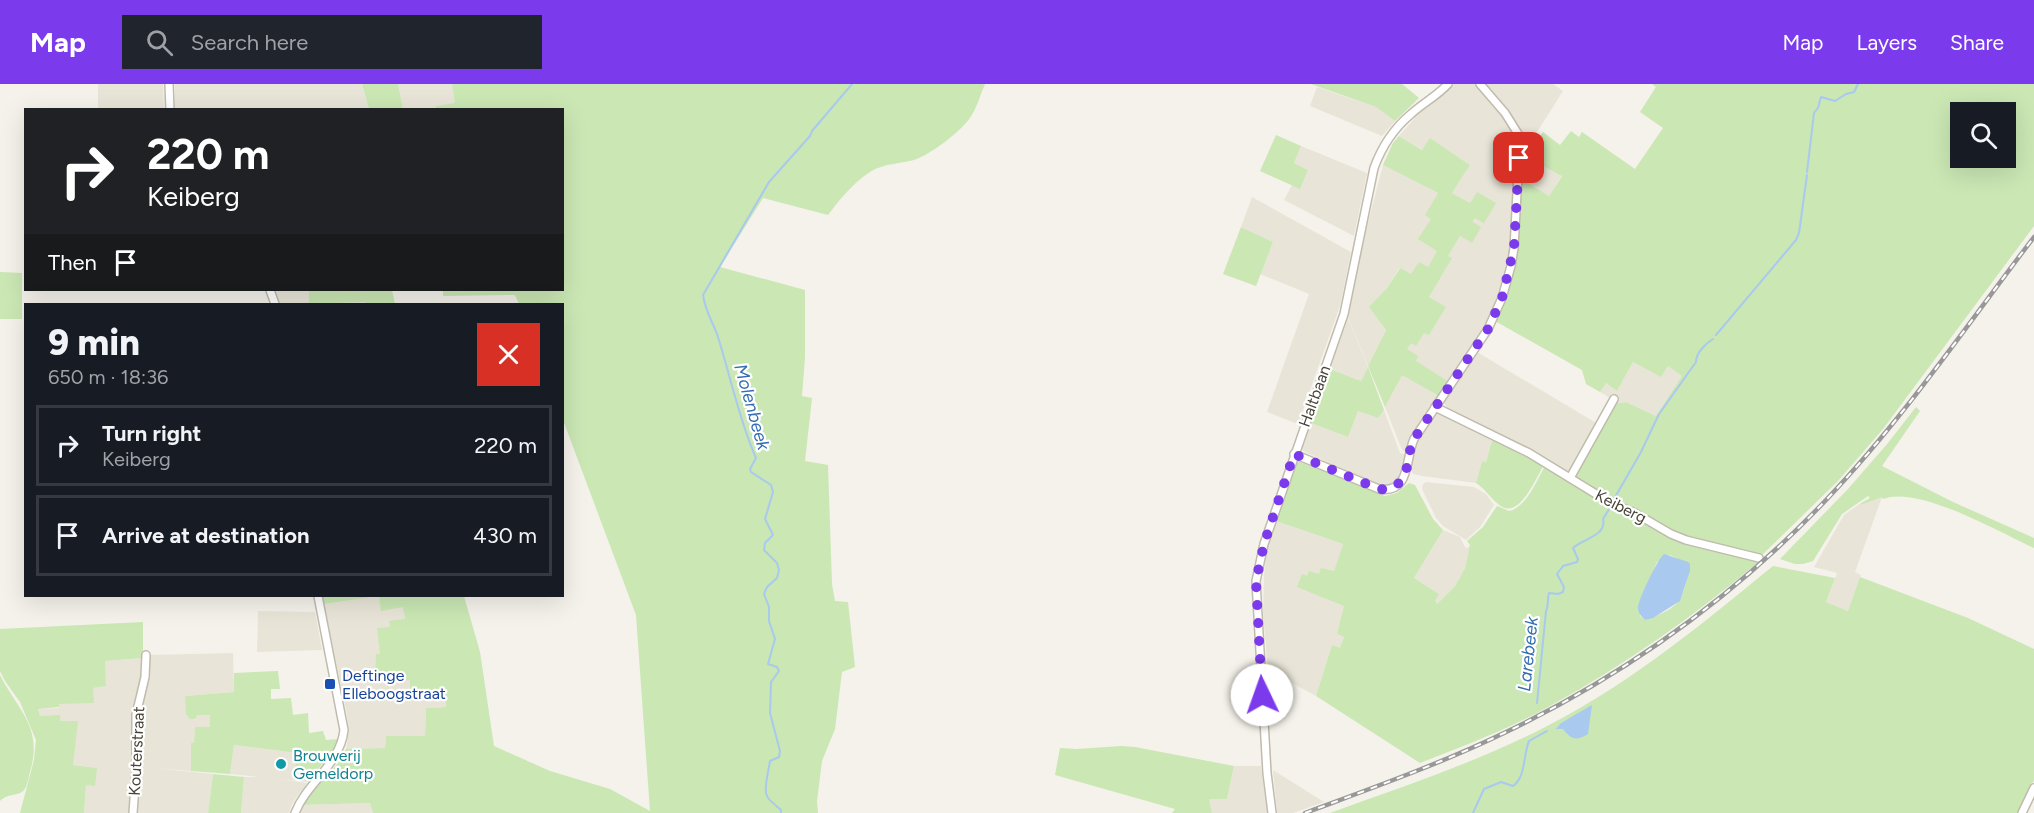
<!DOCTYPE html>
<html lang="en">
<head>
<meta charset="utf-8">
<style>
	body { margin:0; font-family:Figtree,sans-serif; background:#20242c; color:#f1f3f6; height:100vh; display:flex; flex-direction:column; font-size:22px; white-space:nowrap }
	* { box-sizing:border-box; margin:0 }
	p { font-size:20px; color:#9ea1a6 }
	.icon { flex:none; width:33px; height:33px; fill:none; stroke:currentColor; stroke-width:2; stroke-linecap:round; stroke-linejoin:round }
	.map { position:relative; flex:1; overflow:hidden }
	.side { position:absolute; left:24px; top:219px; width:540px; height:294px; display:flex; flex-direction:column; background:#171b24; border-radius:0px; box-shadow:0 6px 24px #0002 }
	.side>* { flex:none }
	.guide { position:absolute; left:24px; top:24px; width:540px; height:183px; border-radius:0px; box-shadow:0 6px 24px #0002; background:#202124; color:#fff; overflow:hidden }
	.fabs { position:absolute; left:1950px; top:18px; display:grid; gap:12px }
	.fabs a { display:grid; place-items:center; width:66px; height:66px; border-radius:0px; background:#171b24; box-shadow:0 6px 24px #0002; font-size:30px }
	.pin { position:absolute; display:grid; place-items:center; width:51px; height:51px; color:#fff; margin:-26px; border-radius:12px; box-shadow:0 3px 9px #0006 }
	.me { position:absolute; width:66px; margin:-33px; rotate:357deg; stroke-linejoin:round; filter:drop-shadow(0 0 4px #0008) }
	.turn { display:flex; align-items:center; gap:21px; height:126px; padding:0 24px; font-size:27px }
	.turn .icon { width:78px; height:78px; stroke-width:2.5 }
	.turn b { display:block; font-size:42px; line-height:51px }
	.then { display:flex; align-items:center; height:57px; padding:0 24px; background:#0003; gap:12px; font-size:22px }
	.round { display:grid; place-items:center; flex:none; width:63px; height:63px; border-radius:0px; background:#20242c }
	.summary { display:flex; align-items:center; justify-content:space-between; height:102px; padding:0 24px }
	h1 { font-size:36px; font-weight:800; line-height:45px }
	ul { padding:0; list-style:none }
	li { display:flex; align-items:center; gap:18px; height:81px; margin:0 12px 9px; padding:0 12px; border:3px solid #363941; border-radius:0px }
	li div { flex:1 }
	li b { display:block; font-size:22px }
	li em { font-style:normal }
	header { display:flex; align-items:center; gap:36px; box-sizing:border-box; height:84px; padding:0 30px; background:#7c3aed; color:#fff }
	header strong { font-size:28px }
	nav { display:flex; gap:33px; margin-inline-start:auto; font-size:21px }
	.search { width:420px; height:54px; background:#20242c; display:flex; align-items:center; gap:15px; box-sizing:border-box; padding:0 21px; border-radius:0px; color:#9ea1a6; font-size:22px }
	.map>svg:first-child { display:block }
	.residential { fill:#e8e5d8 }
	.green { fill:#cae7b4; fill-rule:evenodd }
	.water { fill:#a9c9ef }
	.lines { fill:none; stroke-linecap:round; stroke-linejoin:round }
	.stream { stroke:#a9c9ef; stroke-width:2 }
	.minor-casing { stroke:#c0bbac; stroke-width:10 }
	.minor { stroke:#fff; stroke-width:7 }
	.rail-casing { stroke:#989898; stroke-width:4.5 }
	.rail { stroke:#fff; stroke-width:2; stroke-dasharray:7; stroke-linecap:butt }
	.route { stroke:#7c3aed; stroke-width:10; stroke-dasharray:0 18 }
	.transit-dot { fill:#1a4fb4; stroke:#fff; stroke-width:2 }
	.culture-dot { fill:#0f9aa8; stroke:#fff; stroke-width:2 }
	.labels { text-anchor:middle; stroke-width:4.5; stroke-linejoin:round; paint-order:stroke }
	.street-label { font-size:16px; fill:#484438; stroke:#fff }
	.transit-label { font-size:16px; fill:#164399; stroke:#fff; text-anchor:start }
	.culture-label { font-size:16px; fill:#0d838f; stroke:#fff; text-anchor:start }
	.water-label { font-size:18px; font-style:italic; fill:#346db2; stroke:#fff }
</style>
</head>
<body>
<header>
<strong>Map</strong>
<div class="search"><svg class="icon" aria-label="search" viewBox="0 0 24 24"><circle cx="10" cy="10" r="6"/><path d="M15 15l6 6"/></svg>Search here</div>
<nav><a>Map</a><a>Layers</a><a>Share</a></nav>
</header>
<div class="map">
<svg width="2034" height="729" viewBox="0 0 2034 729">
	<rect width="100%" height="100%" fill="#f4f2ea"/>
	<g class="residential">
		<polygon points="98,0 163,0 164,25 98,25"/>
		<polygon points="175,0 362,0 369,25 175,25"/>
		<polygon points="398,0 452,0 456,20 436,22 436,25 403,25"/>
		<polygon points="1454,0 1475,0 1479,4 1501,28 1515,50 1517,70 1509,172 1500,210 1482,247 1449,298 1415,277 1407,265 1411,258 1424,248 1429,251 1445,223 1429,213 1451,174 1448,172 1460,152 1472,158 1477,108 1470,119 1452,109 1470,81 1430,54 1423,66 1399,52 1420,28"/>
		<polygon points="1483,0 1553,0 1563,7 1532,56 1528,58"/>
		<polygon points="1317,3 1376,23 1395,37 1382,52 1310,22"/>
		<polygon points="1301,62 1367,89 1354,152 1284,116 1292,101 1300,104 1308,86 1294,79"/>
		<polygon points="1523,71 1562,91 1549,112 1520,94"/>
		<polygon points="1383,81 1438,109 1426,131 1431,134 1438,167 1428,183 1411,191 1399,184 1387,204 1370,223 1386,246 1368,282 1348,233 1362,162"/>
		<polygon points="1252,113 1351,168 1340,222 1298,340 1267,328 1309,210 1260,190 1273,158 1241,143"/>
		<polygon points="275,206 309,206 309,220 365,218 365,220 280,220"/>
		<polygon points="1348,234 1368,283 1361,297 1330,285"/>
		<polygon points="1477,268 1598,340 1570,389 1567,390 1450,327 1445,321 1444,317"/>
		<polygon points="1633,278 1661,292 1668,282 1683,292 1656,332 1626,318 1614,320 1612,315 1600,308 1606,299 1617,307"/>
		<polygon points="1402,290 1439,312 1412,352 1407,369 1402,366 1385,323"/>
		<polygon points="1384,326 1400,369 1406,371 1397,396 1389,402 1383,403 1303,367 1302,364 1311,339 1348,353 1358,327 1378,334"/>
		<polygon points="1436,328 1493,353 1486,378 1482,377 1476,399 1422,392 1413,390 1411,386 1410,372 1415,358"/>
		<polygon points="1426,398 1474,403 1486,410 1494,421 1480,443 1466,456 1443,442 1436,434 1422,405 1423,400"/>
		<polygon points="1882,413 1855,488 1861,491 1848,527 1826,518 1837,489 1814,483 1844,431 1861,419 1862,421 1875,414"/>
		<polygon points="1276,437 1343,460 1334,488 1345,522 1337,550 1344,553 1340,565 1332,561 1316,612 1268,586 1263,529 1264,491 1267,465"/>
		<polygon points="1443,446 1460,453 1465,463 1467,464 1470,461 1465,484 1455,502 1437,520 1434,517 1439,510 1414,494"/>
		<polygon points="379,512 404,523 405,535 391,543 380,570 375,596 410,596 410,607 445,607 446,623 426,624 425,652 386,652 385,664 346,665 349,646 347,631 324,520"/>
		<polygon points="258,527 315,528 322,566 257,568"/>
		<polygon points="233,569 234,608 185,612 197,631 210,631 210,643 195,643 194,659 191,660 191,687 153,684 213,690 208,729 135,729 138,634 141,612 148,598 148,571"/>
		<polygon points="143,574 133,642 131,729 84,729 86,701 97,684 73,681 60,632 40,632 38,625 59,624 59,620 93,604 106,602 104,577"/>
		<polygon points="234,661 297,669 296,686 315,689 308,698 282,695 307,699 292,720 289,729 241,729 244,693 260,693 230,690"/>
		<polygon points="1234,682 1261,682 1267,729 1212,729 1209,715 1227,715"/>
		<polygon points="1273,686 1324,718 1293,729 1277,729"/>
		<polygon points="370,719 373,729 298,729 301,721"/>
	</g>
	<g class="green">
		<polygon points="362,0 398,0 403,25 369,25"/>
		<path d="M 452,0 L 985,0 C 980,11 977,24 970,34 C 960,48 930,71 914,76 C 899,80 884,79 870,88 C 853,99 840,115 828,131 L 763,114 L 720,183 L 805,206 L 805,273 L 802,312 L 812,314 L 805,377 L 828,381 L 832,500 L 835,517 L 848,518 L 855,583 L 842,588 L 835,645 L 822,677 L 817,717 L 818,729 L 373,729 L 370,719 L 301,721 L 338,679 L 346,665 L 385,664 L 386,652 L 425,652 L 426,624 L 446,623 L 445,607 L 410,607 L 410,596 L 375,596 L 376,570 L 380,570 L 377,544 L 390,543 L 389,537 L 405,535 L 403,523 L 381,527 L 379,512 L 324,520 L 323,512 L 464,512 L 480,568 L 494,662 L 550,687 L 610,705 L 650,727 L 636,531 L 563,336 L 562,220 L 519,220 L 515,211 L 443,212 L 443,206 L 562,206 L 562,26 L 436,25 L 436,22 L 455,19 Z"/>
		<polygon points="1311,0 1402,0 1419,14 1395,37 1376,23"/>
		<path d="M 1652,0 L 2034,0 L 2034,142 L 1883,345 L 1838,397 L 1761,472 L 1681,452 L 1614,417 L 1575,394 L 1574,391 L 1614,320 L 1626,318 L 1656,332 L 1682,292 L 1668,282 L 1661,293 L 1633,278 L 1617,307 L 1606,299 L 1600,308 L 1586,300 L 1582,286 L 1495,237 C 1518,188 1518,147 1520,94 L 1549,112 L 1562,92 L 1523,71 C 1527,64 1538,55 1543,48 L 1560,61 L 1571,47 L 1579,53 L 1582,48 L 1635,85 L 1663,44 L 1640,28 L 1656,3 ZM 1960,28 L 2006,28 L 2006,74 L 1960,74 Z"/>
		<polygon points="1276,51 1301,62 1294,79 1308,86 1300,105 1260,87"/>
		<polygon points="1399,52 1422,66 1430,54 1470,81 1452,109 1470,119 1477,108 1496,119 1484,139 1475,134 1473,138 1481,143 1472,159 1460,152 1448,172 1452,174 1429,213 1446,223 1429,251 1424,249 1416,262 1411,259 1407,265 1418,272 1416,277 1449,298 1439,312 1402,291 1385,323 1368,282 1386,246 1369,223 1387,204 1400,184 1411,190 1419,178 1428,183 1437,167 1418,155 1431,135 1425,131 1438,109 1383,81 1393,59"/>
		<polygon points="1241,143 1273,158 1256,202 1223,190"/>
		<polygon points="0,188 22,189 22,235 0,235"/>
		<polygon points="309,206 392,206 395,220 365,220 365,218 309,220"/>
		<polygon points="1368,283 1384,326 1378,334 1358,327 1348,353 1311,339 1330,285 1361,297"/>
		<path d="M 1916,323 L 1920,327 L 1882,382 L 1953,418 L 2034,454 L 2034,464 C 1999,448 1918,401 1883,415 L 1882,413 L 1861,421 L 1861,419 L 1870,414 L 1868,412 L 1842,430 L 1813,477 L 1803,480 L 1795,480 L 1780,475 L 1848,405 L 1888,359 Z"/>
		<path d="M 1493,353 L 1544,381 C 1535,395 1518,440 1497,419 C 1489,412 1485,405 1476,399 L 1482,377 L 1486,378 Z"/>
		<path d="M 1298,377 L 1385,412 L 1397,409 L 1409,399 L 1415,401 L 1433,435 L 1443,446 L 1414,494 L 1439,510 L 1435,517 L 1437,520 L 1455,502 L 1465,484 L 1470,461 L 1467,457 L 1483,443 L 1497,422 L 1509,427 C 1526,424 1537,396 1545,382 L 1664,447 L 1760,477 C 1694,532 1625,581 1550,622 C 1509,645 1464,662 1420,679 L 1316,612 L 1332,561 L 1340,564 L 1344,553 L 1337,550 L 1344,522 L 1297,503 L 1302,490 L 1307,492 L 1309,487 L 1319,490 L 1321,484 L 1334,487 L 1343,460 L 1276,437 ZM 1670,471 L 1690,481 C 1690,488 1683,512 1679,517 C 1672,526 1655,533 1645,536 L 1640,532 L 1641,514 L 1657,478 Z"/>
		<path d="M 1773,482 L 1835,494 L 1826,518 L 1848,527 L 1860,493 L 1968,534 L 2034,565 L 2034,696 L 2018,729 L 1330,729 C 1404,702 1481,677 1551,640 C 1632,598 1702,540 1773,482 Z"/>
		<polygon points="143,538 143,574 105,577 106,602 93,604 94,619 59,620 59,623 38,625 40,632 60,631 61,637 78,637 73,681 97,684 95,702 86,701 84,729 20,729 34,676 36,656 20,618 5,597 0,587 0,545"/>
		<polygon points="278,587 280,605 271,605 271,615 291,614 293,631 308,629 309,649 323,647 326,656 338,655 332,668 315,689 295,686 297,669 234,661 230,690 191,687 191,659 194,659 195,643 210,643 210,631 197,631 195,635 190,635 186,630 185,612 234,608 234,589"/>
		<path d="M 0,591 C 17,625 42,642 31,684 C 29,690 28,701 24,706 C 20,712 8,709 0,717 Z"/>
		<polygon points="1121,662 1135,663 1234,682 1227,715 1209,715 1212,729 1172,729 1175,725 1055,691 1060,664 1077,665"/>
		<polygon points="213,690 244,693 241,729 208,729"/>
	</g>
	<g class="water">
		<path d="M 1664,470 L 1688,478 L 1690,480 L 1690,487 L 1680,517 L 1653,534 L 1645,536 C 1641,532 1638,529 1638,523 C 1639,514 1657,476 1664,470 Z"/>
		<path d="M 1592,621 L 1588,650 C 1576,657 1572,656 1563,645 L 1556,645 L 1561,639 Z"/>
	</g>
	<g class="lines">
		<g class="stream">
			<polyline points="1807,88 1814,29 1818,24 1821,13 1835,17 1846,10 1854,8 1858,0"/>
			<polyline points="1716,251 1796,156 1799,149 1807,91"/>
			<path d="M 1614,415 L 1641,368 L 1659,330 L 1696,278 C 1696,269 1705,260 1713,255"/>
			<path d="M 1537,619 L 1546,527 C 1549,521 1547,514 1549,509 L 1558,510 L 1563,508 L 1564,503 L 1557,490 L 1563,482 L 1577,478 L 1578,475 L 1573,464 C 1582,455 1607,452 1603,435 L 1611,422"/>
			<path d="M 781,729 L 781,726 C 777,722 769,717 767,712 C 763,706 769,685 770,677 L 779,673 L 780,667 L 770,629 L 771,598 L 779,587 L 777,583 L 768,580 L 775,555 L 769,537 L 769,523 L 764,510 L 767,503 L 777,494 L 779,486 L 777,479 L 764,466 L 765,459 L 773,451 L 765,435 L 773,408 L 771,401 L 751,388 L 750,385 L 756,374 C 739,336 730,290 717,250 C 712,237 705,226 703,211 L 769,98 L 810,52 L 812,47 L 852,0"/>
			<path d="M 1473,729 L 1484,705 L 1501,698 L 1513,702 C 1526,693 1523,671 1529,657 L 1547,647"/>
		</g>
		<defs>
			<g id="minor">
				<polyline points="169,0 170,26"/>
				<polyline points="270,206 275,220"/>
				<polyline points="1435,323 1529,369 1609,418 1635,429 1671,450 1686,456 1759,474"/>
				<path d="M 1294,370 L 1379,405 C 1411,410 1405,375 1414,355 L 1488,245 L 1502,214 L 1511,182 L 1514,164 L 1520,53 L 1505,29 L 1480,0"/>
				<polyline points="1570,394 1614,315"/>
				<polyline points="133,729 136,688 136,631 145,593 146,571"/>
				<path d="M 295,729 C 307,698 340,681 344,646 L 318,512"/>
				<path d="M 1272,729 L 1267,689 L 1256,497 L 1264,460 L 1344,230 L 1374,84 C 1382,62 1393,45 1411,30 C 1423,19 1437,12 1448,0"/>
				<polyline points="2022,729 2034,704"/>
			</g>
		</defs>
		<use href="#minor" class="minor-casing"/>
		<use href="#minor" class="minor"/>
		<defs>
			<path id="rail" d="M 1305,729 C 1372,704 1440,680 1504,649 C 1625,591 1735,512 1827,415 C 1904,334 1967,241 2034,153"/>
		</defs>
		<use href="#rail" class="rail-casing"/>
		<use href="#rail" class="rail"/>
	</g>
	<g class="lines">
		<path class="route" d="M 1262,611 L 1256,497 L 1264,460 L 1294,370 L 1379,405 L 1388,406 C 1413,395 1404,376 1414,355 L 1488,245 L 1502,214 L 1514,164 L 1519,74"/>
	</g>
	<rect class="transit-dot" x="324" y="594" width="12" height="12" rx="3"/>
	<circle class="culture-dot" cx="281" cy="680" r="6"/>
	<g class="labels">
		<g class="street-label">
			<text transform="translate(1314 312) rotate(-70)" y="6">Haltbaan</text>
			<text transform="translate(1621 422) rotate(27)" y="6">Keiberg</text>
			<text transform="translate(136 667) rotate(-87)" y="6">Kouterstraat</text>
		</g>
		<g class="transit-label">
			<text x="342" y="597">Deftinge<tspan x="342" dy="18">Elleboogstraat</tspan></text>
		</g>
		<g class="culture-label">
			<text x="293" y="677">Brouwerij<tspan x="293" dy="18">Gemeldorp</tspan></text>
		</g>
		<g class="water-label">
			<text transform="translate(752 323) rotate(74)" y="6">Molenbeek</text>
			<text transform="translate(1528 570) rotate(-84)" y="6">Larebeek</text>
		</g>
	</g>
</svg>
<div class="fabs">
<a><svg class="icon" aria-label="search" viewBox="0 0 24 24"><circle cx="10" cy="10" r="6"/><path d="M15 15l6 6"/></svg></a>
</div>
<div class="pin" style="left:1519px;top:74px;background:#d93025"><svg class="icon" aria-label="arrive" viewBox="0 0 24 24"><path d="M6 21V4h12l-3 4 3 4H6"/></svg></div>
<svg class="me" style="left:1262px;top:611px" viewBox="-20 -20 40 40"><circle r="19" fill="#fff"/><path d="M0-13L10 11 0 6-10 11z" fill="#7c3aed"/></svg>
<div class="guide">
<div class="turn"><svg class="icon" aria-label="right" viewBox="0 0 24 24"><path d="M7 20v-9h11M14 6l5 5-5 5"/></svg><div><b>220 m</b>Keiberg</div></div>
<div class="then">Then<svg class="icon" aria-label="arrive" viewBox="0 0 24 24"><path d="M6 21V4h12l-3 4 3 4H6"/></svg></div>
</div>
<section class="side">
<div class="summary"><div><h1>9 min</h1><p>650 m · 18:36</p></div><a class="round" style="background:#d93025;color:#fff"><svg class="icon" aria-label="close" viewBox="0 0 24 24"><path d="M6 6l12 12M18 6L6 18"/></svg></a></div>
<ul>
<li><svg class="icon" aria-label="right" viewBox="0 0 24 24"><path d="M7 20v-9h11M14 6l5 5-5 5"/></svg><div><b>Turn right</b><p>Keiberg</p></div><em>220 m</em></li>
<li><svg class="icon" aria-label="arrive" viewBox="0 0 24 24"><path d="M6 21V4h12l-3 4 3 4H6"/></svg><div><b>Arrive at destination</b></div><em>430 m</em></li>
</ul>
</section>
</div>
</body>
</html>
